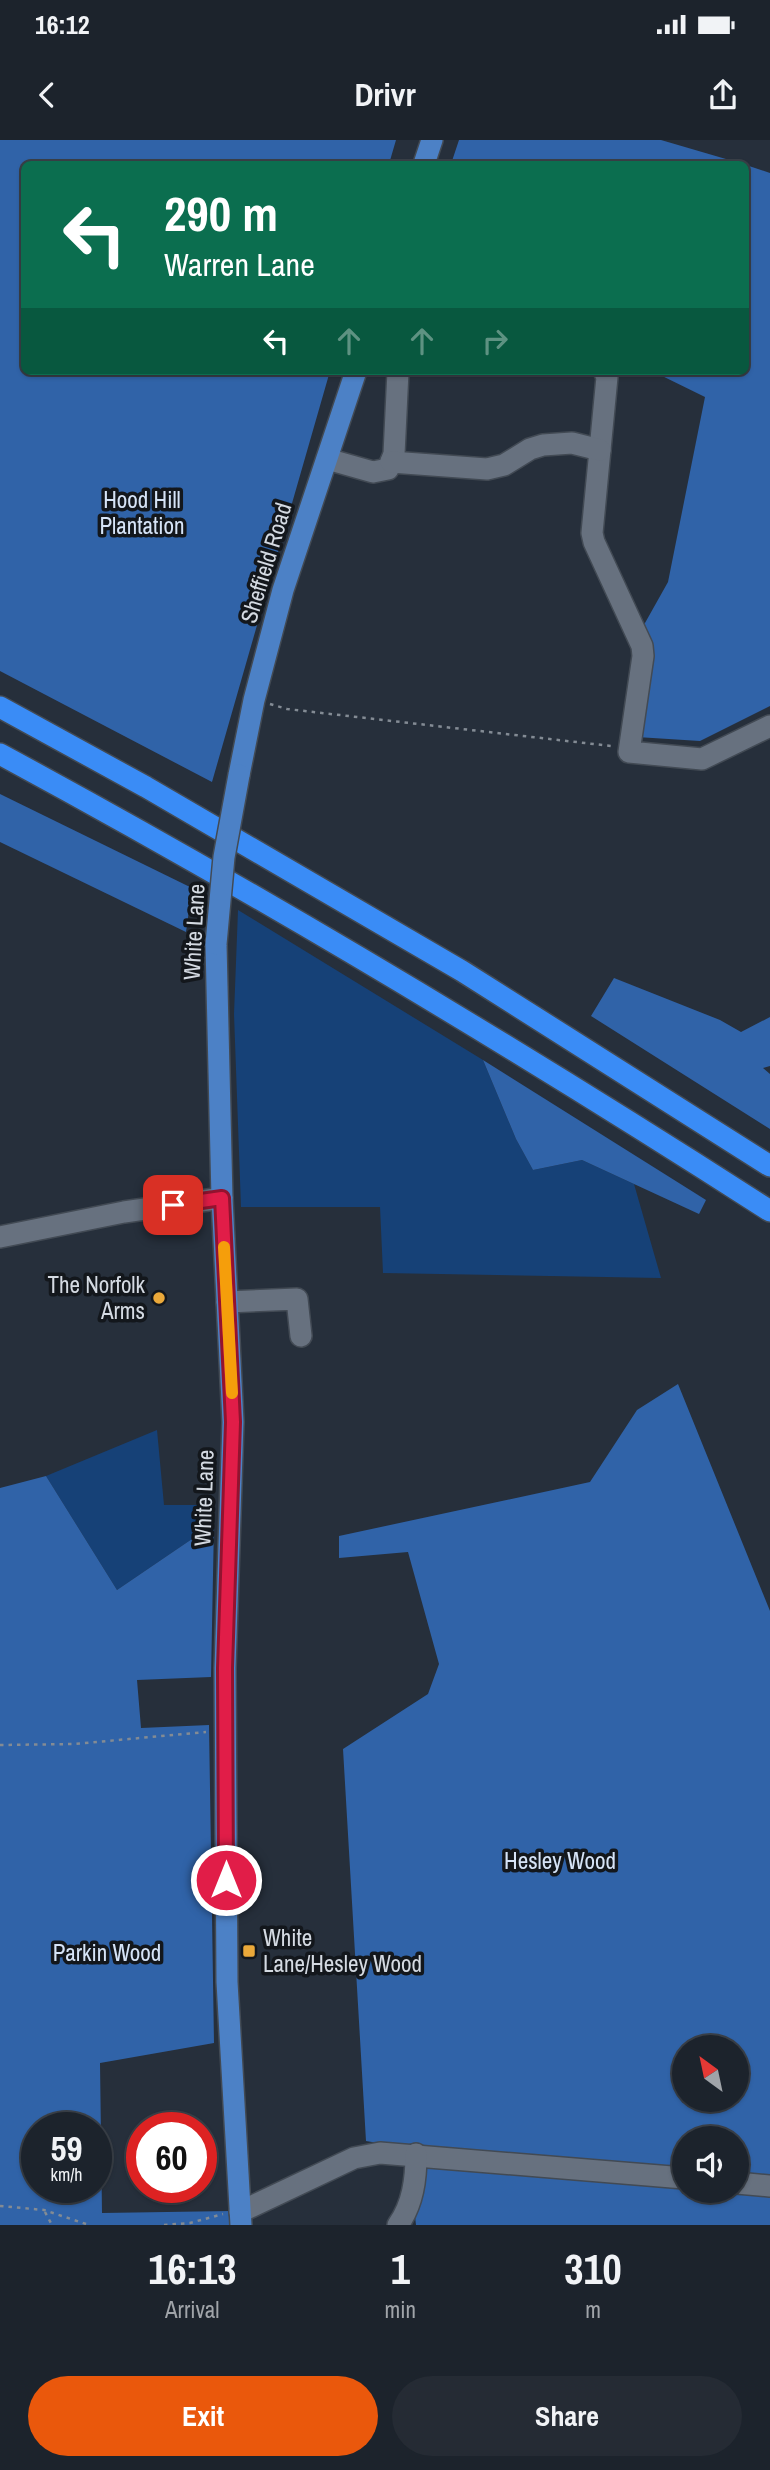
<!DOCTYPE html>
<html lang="en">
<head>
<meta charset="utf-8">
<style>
	body { margin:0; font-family:"Archivo Narrow",sans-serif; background:#252b34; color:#f1f3f6; height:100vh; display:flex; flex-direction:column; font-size:26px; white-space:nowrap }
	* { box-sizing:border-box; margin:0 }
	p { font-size:23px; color:#a0a4a9 }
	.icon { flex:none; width:38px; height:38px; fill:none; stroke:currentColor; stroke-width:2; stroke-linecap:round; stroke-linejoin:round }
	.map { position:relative; height:2085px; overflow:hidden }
	.sheet { display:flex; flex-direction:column; background:#1c232c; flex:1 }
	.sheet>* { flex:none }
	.banner { position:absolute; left:21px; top:21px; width:728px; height:214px; border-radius:10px; box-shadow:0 2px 5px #0004,0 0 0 2px #3a4048; background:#0b6e4f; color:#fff; overflow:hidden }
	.needle { width:46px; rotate:327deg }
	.buttons { position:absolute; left:672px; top:1895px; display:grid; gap:14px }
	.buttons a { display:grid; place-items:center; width:77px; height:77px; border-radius:50%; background:#1c232c; box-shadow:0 2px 5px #0004,0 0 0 2px #3a4048; font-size:35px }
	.speed { position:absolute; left:21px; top:1972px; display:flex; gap:14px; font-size:35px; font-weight:700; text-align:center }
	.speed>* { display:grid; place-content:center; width:91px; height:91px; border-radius:50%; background:#1c232c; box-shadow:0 2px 5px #0004,0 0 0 2px #3a4048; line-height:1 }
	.speed small { font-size:18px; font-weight:400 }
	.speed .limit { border:10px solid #d22; background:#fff; color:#111 }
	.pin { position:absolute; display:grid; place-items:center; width:60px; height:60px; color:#fff; margin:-30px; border-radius:14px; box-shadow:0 4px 10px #0006 }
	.me { position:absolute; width:77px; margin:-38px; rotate:0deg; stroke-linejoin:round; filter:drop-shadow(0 0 5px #0008) }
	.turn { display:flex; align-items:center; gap:24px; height:147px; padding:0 28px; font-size:32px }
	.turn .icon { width:91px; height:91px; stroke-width:2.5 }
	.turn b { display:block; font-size:49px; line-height:60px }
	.lanes { display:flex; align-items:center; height:66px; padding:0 28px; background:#0003; justify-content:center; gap:35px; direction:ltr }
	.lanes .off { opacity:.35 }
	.eta { display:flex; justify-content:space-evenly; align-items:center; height:119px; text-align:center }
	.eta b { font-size:42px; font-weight:800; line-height:49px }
	.action { display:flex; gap:14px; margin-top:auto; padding:14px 28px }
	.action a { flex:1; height:80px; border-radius:42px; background:#ea580c; color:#fff; font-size:28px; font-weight:800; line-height:80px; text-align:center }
	.action a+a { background:#252b34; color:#f1f3f6 }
	.status { display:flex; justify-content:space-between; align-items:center; height:49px; padding:0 35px; background:#1c232c; direction:ltr }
	.status svg { height:19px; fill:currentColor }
	header { display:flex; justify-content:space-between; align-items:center; height:91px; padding:0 28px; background:#1c232c; font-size:32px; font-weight:800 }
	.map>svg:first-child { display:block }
	.green { fill:#164177 }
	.forest { fill:#3063a8; fill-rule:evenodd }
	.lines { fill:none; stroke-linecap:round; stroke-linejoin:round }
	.minor-casing { stroke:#424a54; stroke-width:24 }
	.major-casing { stroke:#424a54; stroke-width:24 }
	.highway-casing { stroke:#424a54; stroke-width:24 }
	.path { stroke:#838b94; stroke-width:2.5; stroke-dasharray:3.5 5; stroke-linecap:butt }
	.minor { stroke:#67717f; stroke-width:21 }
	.major { stroke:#4c81c6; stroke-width:21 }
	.highway { stroke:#3a8cf6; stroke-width:21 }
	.major-bridge-casing { stroke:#424a54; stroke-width:24; stroke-linecap:butt }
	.major-bridge { stroke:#4c81c6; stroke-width:21 }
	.route-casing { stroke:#92132f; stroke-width:18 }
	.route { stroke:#e11d48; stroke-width:12 }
	.slow { stroke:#f59e0b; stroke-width:12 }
	.poi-dot { fill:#eba93a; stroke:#13171c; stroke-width:2.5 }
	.labels { text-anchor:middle; stroke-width:7; stroke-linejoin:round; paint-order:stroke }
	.park-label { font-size:23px; fill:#d6e4f7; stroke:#13171c }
	.street-label { font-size:23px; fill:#d4dae2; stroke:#13171c }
	.poi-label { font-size:23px; fill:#d4dae2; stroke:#13171c; text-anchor:end }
</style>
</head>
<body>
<div class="status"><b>16:12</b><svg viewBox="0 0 49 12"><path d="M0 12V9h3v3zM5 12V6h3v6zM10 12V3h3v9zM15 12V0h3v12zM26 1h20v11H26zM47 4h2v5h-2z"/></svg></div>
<header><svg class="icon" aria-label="back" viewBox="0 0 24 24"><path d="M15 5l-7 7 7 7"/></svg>Drivr<svg class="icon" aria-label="share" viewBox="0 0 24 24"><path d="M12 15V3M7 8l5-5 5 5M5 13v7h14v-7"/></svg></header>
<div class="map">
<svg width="770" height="2085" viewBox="0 0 770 2085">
	<rect width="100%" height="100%" fill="#262f3b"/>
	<g class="green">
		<polygon points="238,770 483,920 516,999 533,1030 582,1020 634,1044 661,1138 383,1133 380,1067 241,1067 234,874"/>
		<polygon points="157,1290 164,1365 213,1365 214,1384 117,1450 46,1336"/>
	</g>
	<g class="forest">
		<polygon points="0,0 396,0 389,24 24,24 24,231 330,231 212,642 0,531"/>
		<polygon points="459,0 661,0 743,24 451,24"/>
		<polygon points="746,25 770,33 770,566 700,601 621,596 636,499 668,442 705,257 652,231 746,231"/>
		<polygon points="0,654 192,748 186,792 0,702"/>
		<polygon points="614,838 720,880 741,892 770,877 770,926 763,928 770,934 770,989 591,876"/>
		<polygon points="483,920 706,1060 699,1074 582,1020 533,1030 516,999"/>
		<path d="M 678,1244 L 770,1471 L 770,2085 L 416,2085 L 407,2008 L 366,2001 L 343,1609 L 428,1554 L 439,1524 L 408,1412 L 339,1418 L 339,1396 L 590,1342 L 637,1270 ZM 684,1908 L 737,1908 L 737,1960 L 684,1960 ZM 684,1998 L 737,1998 L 737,2051 L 684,2051 Z"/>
		<path d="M 46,1336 L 117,1450 L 214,1384 L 211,1537 L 137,1540 L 141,1588 L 209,1585 L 214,1903 L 100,1923 L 102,2073 L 231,2071 L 230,2085 L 0,2085 L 0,1348 ZM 37,1988 L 96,1988 L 96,2048 L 37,2048 Z"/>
	</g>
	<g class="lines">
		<defs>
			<g id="minor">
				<polyline points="604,231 607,237 592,393 594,402 642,506 643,516 629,612 702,619 770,586"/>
				<polyline points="327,319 373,332 388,329 394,314 398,231"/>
				<polyline points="391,322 487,329 504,325 530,309 543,305 572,303 600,310"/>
				<polyline points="0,1097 124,1072 222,1058"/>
				<polyline points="227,1162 297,1159 301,1196"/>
				<polyline points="737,2043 770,2046"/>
				<polyline points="240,2072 354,2018 380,2013 684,2038"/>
				<path d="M 398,2085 C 413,2064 416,2039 416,2014"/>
			</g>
			<g id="major">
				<polyline points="424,24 432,0"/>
				<polyline points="239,635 254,560 283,450 356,231"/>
				<polyline points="216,804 222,1058 233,1282 225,1528 227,1842 241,2085"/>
			</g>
			<g id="highway">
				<polyline points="0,567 146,647 462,831 770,1026"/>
				<path d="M 0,614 C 263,756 519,910 770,1071"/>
			</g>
		</defs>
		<use href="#minor" class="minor-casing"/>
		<use href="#major" class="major-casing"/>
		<use href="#highway" class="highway-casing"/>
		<g class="path">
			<polyline points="270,564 287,569 611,606"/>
			<polyline points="0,1605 74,1604 206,1592"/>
			<polyline points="0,2066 44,2070 89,2085"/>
			<polyline points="45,2072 52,2085"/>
			<polyline points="164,2085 190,2083 223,2074"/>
		</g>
		<use href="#minor" class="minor"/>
		<use href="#major" class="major"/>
		<use href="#highway" class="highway"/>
		<defs>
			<polyline id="major-bridge" points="216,804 224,717 239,635"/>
		</defs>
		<use href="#major-bridge" class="major-bridge-casing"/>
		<use href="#major-bridge" class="major-bridge"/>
	</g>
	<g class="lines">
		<defs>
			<polyline id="route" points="173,1065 222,1058 233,1282 225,1528 226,1740"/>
		</defs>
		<use href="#route" class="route-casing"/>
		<use href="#route" class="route"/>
		<polyline class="slow" points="224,1107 232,1253"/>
	</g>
	<g class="poi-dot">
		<circle cx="159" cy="1158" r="7"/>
		<rect x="242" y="1804" width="14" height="14" rx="3.5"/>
	</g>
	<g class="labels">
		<g class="park-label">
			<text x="142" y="368">Hood Hill<tspan x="142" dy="26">Plantation</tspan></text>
			<text x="560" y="1729">Hesley Wood</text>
			<text x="107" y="1821">Parkin Wood</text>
		</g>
		<g class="street-label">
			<text transform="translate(266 423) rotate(-73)" y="8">Sheffield Road</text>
			<text transform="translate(194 792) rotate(-87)" y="8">White Lane</text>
			<text transform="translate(204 1358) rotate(-88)" y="8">White Lane</text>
		</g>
		<g class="poi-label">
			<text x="145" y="1153">The Norfolk<tspan x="145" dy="26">Arms</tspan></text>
			<text x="263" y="1806" text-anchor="start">White<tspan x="263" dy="26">Lane/Hesley Wood</tspan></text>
		</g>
	</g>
</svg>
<div class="buttons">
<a><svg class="needle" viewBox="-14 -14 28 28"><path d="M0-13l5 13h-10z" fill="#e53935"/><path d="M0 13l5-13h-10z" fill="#a0a4a9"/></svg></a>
<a><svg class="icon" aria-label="sound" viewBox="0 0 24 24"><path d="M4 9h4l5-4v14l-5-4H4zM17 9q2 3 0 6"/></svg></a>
</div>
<div class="speed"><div>59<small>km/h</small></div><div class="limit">60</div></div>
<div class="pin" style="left:173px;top:1065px;background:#d93025"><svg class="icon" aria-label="arrive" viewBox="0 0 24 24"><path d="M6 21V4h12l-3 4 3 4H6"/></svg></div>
<svg class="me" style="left:226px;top:1740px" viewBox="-20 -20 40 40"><circle r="17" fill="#e11d48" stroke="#fff" stroke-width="3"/><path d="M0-11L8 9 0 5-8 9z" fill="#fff"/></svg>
<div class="banner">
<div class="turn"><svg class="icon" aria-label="left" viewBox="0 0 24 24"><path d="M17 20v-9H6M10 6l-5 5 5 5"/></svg><div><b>290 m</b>Warren Lane</div></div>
<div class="lanes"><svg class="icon" aria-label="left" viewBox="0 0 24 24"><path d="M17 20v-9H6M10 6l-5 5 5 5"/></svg><svg class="icon off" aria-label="ahead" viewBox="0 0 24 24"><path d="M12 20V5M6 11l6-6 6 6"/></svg><svg class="icon off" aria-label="ahead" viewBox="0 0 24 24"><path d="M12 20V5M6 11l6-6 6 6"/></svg><svg class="icon off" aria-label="right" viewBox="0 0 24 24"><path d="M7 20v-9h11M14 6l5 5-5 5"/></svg></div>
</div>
</div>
<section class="sheet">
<div class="eta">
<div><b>16:13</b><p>Arrival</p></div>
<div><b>1</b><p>min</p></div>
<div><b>310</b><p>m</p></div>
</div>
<div class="action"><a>Exit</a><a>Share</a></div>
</section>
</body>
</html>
